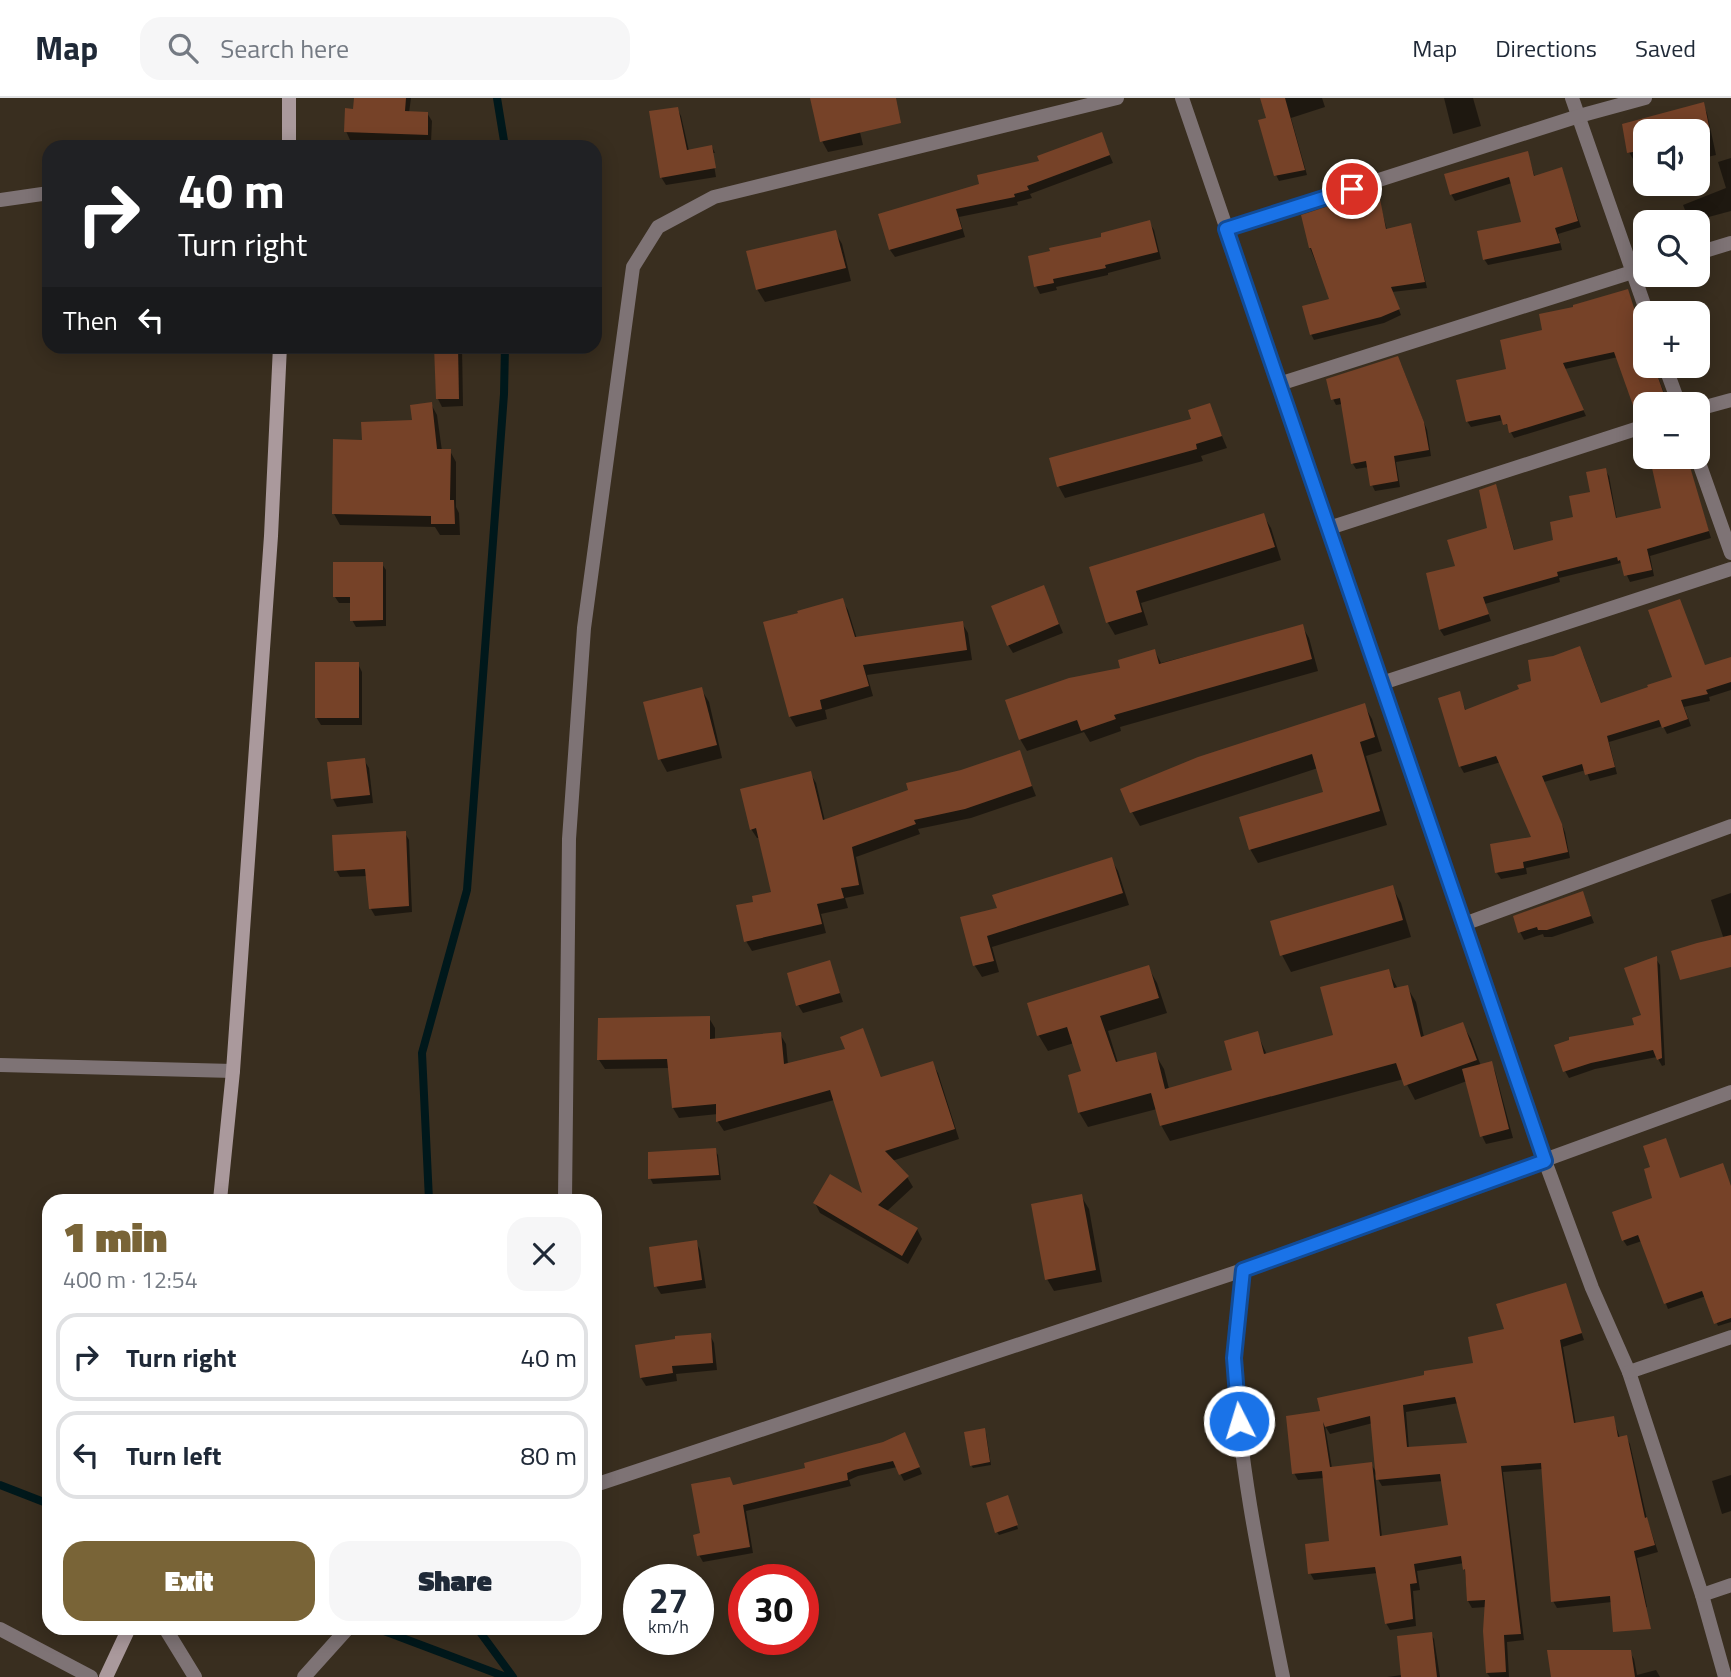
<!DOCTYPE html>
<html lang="en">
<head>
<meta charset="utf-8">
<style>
	body { margin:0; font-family:"Titillium Web",sans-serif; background:#f6f6f7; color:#1f2937; height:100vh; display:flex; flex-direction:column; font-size:26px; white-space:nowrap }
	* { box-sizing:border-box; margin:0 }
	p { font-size:23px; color:#747a83 }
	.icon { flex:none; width:38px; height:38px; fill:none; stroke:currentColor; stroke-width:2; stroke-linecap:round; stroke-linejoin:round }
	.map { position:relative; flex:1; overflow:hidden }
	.panel { position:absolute; left:42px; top:1096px; width:560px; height:441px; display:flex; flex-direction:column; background:#fff; border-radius:21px; box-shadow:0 4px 18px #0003 }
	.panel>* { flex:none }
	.guide { position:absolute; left:42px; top:42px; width:560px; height:214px; border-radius:21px; box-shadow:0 4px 18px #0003; background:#202124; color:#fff; overflow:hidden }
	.fabs { position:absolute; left:1633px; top:21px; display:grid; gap:14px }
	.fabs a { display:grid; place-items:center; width:77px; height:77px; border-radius:14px; background:#fff; box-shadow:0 4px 18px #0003; font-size:35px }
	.speed { position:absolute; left:623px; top:1466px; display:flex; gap:14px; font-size:35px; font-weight:700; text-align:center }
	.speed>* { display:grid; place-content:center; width:91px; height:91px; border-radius:50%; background:#fff; box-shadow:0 4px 18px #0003; line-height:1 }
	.speed small { font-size:18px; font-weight:400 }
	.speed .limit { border:10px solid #d22; background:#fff; color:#111 }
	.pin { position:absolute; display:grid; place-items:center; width:60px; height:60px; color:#fff; margin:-30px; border:4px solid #fff; border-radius:50%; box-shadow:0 2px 7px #0007 }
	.me { position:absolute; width:77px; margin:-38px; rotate:355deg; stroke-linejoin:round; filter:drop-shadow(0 0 5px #0008) }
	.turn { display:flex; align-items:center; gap:24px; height:147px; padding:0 21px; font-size:32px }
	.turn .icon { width:91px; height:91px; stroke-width:2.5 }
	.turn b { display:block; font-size:49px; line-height:60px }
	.then { display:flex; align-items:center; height:66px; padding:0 21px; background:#0003; gap:14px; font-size:26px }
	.round { display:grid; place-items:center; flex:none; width:74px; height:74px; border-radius:21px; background:#f6f6f7 }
	.overview { display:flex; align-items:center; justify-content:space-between; height:119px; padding:0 21px }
	h1 { font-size:42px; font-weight:800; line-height:52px; color:#796437 }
	.action { display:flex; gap:14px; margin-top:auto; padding:14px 21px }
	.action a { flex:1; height:80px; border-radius:21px; background:#796437; color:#fff; font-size:28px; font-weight:800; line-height:80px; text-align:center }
	.action a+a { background:#f6f6f7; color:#1f2937 }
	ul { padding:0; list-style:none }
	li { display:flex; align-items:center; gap:21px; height:88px; margin:0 14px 10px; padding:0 7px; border:4px solid #e0e1e3; border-radius:21px }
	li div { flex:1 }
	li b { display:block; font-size:26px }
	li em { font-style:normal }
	header { display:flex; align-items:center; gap:42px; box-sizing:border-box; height:98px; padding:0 35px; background:#fff; border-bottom:2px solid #e0e1e3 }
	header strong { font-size:33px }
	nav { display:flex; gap:38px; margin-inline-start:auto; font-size:24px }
	.search { width:490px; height:63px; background:#f6f6f7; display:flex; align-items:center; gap:18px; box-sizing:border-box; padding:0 24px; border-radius:21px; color:#747a83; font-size:26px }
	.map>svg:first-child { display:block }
	.shadow { fill:#0007; fill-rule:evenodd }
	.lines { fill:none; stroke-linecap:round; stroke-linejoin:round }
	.stream { stroke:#00181b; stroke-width:8 }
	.building { fill:#764228; fill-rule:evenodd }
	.service { stroke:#7e7375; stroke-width:14 }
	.minor { stroke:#7e7375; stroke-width:14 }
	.tertiary { stroke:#7e7375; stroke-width:14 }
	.secondary { stroke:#aa999c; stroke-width:14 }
	.route-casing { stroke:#114b97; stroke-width:18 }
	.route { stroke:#1a73e8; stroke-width:12 }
</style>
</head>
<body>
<header>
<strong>Map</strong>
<div class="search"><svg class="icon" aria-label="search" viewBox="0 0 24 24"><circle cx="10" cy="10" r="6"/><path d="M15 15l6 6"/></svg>Search here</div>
<nav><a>Map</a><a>Directions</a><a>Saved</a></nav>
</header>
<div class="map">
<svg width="1731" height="1579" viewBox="0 0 1731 1579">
	<rect width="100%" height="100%" fill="#392e1f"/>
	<g class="shadow">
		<polygon points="356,0 411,0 409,15 427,15 432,23 431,44 350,42 346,33 355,13"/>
		<polygon points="812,0 852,0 863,47 828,54 822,43"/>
		<polygon points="1261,0 1322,0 1325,9 1291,20 1307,77 1279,83 1276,77 1268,21"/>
		<polygon points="1444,0 1473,0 1481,28 1453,36"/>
		<polygon points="1703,8 1707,15 1716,57 1699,61 1698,33 1645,33 1645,59 1633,61 1629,54 1624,28"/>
		<polygon points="677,10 681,18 689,53 712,49 715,55 712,55 716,79 666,87 661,79"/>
		<polygon points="1101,37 1113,65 1030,96 1032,100 1017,104 1018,107 959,119 965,139 895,159 890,152 880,117 981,88 1041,64"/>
		<polygon points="1527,55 1535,79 1561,71 1581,129 1558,136 1562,152 1488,167 1484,161 1524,125 1512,85 1455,103 1451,96"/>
		<polygon points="1731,60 1731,113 1690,124 1683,107 1726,90 1718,64"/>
		<polygon points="1378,98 1387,132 1410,127 1413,133 1427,190 1392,194 1401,217 1384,225 1314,242 1311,236 1331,202 1310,150"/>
		<polygon points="1149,124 1154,132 1161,161 1108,175 1108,177 1056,189 1057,192 1040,196 1036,188 1104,140"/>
		<polygon points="835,134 842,146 851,183 765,204 757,191"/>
		<polygon points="1627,193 1642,234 1645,233 1645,268 1654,268 1668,306 1645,306 1645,316 1640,318 1618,259 1565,271 1586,318 1514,340 1504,322 1471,329 1467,323 1508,273 1544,233 1576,211"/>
		<polygon points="436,248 462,248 463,308 442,309 438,301"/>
		<polygon points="1401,266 1427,332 1431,358 1396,364 1400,389 1375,393 1372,387 1369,369 1356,371 1353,366 1342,306 1336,307 1333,301"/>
		<polygon points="431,306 437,317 442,353 450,353 456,364 456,409 459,415 460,437 440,437 435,429 340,427 334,416"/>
		<polygon points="1209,307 1227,350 1201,358 1203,363 1065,400 1059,389 1051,362 1193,322"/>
		<polygon points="1687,364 1711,440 1650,458 1654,478 1630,484 1621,465 1559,480 1560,484 1485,506 1491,523 1444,538 1440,532 1428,476 1457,469 1490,431 1496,388 1515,454 1555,444 1575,421 1605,372 1609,378 1617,422 1663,411"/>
		<polygon points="1263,417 1271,430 1281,462 1141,505 1148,527 1115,537 1108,525 1091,471"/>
		<polygon points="382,466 386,472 386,528 356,529 352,522 352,505 339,505 335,499"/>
		<polygon points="1047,497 1063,535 1013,555 1008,547"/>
		<polygon points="842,502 848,512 857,541 962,525 968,535 972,562 867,577 873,598 825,612 827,621 796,629 790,619 765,525"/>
		<polygon points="1302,528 1309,540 1318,573 1120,629 1121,633 1090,644 1084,634 1027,653 1020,641 1123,571 1155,553 1161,565"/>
		<polygon points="1583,556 1602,607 1731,561 1731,592 1709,599 1710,603 1684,609 1691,628 1667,636 1663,628 1609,644 1617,676 1590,683 1586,672 1544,684 1565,734 1570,760 1526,770 1527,776 1501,781 1497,775 1533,740 1501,664 1464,675 1460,668 1459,595 1466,613 1521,592"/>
		<polygon points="358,566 362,574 362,627 321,627 316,619"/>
		<polygon points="701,591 709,604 722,660 667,674 660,661"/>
		<polygon points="1364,607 1372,621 1382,653 1366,658 1387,727 1258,765 1250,751 1325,696 1318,670 1140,728 1132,714"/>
		<polygon points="1019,655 1036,698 971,720 918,731 920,736 856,759 864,796 845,800 848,810 821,816 826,835 752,853 746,843 755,805 773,795 760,740 757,740 751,731 810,675 816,685 825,723"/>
		<polygon points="364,662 369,670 373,705 337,709 333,701"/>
		<polygon points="405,735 409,742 412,814 375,818 371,811 368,778 340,779 336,772"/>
		<polygon points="1111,761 1118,773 1129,807 992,849 999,874 982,879 975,868 962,820 999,811"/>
		<polygon points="1392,789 1401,805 1411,839 1291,874 1282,857"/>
		<polygon points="1582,795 1594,825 1552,839 1544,839 1543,836 1524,842 1520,834"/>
		<polygon points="1731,795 1731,863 1711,802"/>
		<polygon points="1656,861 1660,867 1665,967 1662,968 1657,959 1595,971 1569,980 1565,973 1637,929 1643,919"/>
		<polygon points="829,864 843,904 803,915 798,907"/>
		<polygon points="1148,869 1157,885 1167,915 1108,933 1118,965 1155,956 1164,971 1169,991 1234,974 1257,935 1267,957 1335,939 1388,873 1398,891 1407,889 1416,904 1424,939 1462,926 1471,941 1481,968 1491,966 1495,973 1513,1040 1486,1046 1482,1038 1467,983 1415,1002 1404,981 1170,1043 1161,1027 1157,1011 1088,1029 1079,1014 1084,975 1074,945 1048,953 1039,938 1029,906"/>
		<polygon points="709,920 715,930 715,942 780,936 786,946 788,967 847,952 862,932 882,981 932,965 938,975 959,1041 892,1063 907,1079 913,1089 886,1114 917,1131 922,1141 908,1166 820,1115 815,1105 865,1098 834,1002 724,1033 718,1024 718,1016 679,1020 673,1010 669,970 605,971 599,962"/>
		<polygon points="715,1052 718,1057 721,1082 653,1086 650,1080"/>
		<polygon points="1680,1082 1731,1091 1731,1224 1718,1228 1706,1198 1668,1211 1642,1143 1627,1148 1623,1142 1654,1101"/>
		<polygon points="1081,1098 1089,1111 1102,1184 1054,1193 1047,1181"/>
		<polygon points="696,1144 700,1152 706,1190 661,1196 656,1188"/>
		<path d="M 1565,1187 L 1584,1242 L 1563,1249 L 1576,1327 L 1613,1320 L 1620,1340 L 1626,1339 L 1630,1346 L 1647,1421 L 1658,1454 L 1637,1460 L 1647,1509 L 1617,1521 L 1612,1504 L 1557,1510 L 1553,1503 L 1543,1371 L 1503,1374 L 1524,1542 L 1507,1544 L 1509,1579 L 1490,1579 L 1487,1575 L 1486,1509 L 1472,1510 L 1468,1503 L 1464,1465 L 1417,1473 L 1420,1492 L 1413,1493 L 1416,1528 L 1390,1532 L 1386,1525 L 1378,1475 L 1314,1482 L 1310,1475 L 1331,1444 L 1325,1380 L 1298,1382 L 1294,1375 L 1323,1315 L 1475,1267 L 1506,1233 ZM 1459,1305 L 1469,1346 L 1409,1351 L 1406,1314 ZM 1373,1325 L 1378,1377 L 1371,1366 L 1332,1370 L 1325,1328 L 1330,1336 ZM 1375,1376 L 1382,1388 L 1444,1383 L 1450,1428 L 1382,1439 Z"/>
		<polygon points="710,1237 714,1245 717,1272 676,1276 677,1283 646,1288 641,1280"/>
		<polygon points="986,1335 991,1367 973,1370 971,1367"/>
		<polygon points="908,1343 922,1376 904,1383 897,1369 858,1378 849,1382 851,1388 746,1413 753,1455 703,1464 699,1457 702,1436 733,1387 808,1371 883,1345"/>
		<polygon points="1731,1377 1731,1413 1722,1416 1712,1383"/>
		<polygon points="1009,1403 1018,1431 999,1437 997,1434"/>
		<polygon points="1431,1536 1434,1541 1440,1579 1387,1579 1402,1577"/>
		<polygon points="1630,1554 1634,1561 1637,1577 1656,1572 1660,1579 1553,1579"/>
	</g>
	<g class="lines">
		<g class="stream">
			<polyline points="497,0 505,49"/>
			<polyline points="429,1102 422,955 467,792 504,296 505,248"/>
			<polyline points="0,1387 49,1406"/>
			<polyline points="376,1530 506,1579"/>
			<polyline points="477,1530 513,1579"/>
		</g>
	</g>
	<g class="building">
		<polygon points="354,0 406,0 405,13 428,14 428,37 344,34 345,10 353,11"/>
		<polygon points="810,0 896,0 901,25 820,44"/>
		<polygon points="1260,0 1285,0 1305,72 1274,78 1258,22 1266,20"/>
		<polygon points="1704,4 1710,33 1645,33 1645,52 1627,55 1622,26"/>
		<polygon points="678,9 687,52 712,47 716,70 660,80 649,13"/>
		<polygon points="1102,34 1110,57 1027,88 1029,92 1014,96 1015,99 956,111 962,131 889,152 878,116 979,86 977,77 1039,63 1037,58"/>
		<polygon points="1528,53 1534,78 1562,69 1578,123 1555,130 1560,145 1483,162 1477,133 1521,124 1509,79 1450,97 1444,76"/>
		<polygon points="1379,96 1386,131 1411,125 1425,184 1391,189 1400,211 1381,219 1310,237 1302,208 1329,201 1311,150 1309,150 1301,117 1353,100"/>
		<polygon points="1150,122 1158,154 1105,167 1106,170 1053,181 1054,185 1034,189 1028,158 1050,153 1049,150 1101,139 1101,135"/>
		<polygon points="836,132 846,170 756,192 746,153"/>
		<polygon points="1628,191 1641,232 1645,231 1645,268 1654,268 1666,302 1645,306 1645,309 1635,313 1614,254 1563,265 1584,312 1509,335 1507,326 1503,327 1500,317 1466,324 1456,282 1506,271 1500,242 1542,232 1539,216 1573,209 1573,207"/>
		<polygon points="434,248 458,248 459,301 436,301"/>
		<polygon points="1398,258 1424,324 1429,352 1394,358 1398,383 1370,388 1366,363 1351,366 1340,300 1331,302 1326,281"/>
		<polygon points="432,304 437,351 451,351 450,402 454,402 455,426 431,426 431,418 332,416 333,341 362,342 361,324 412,322 410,307"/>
		<polygon points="1210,305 1222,338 1196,346 1197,351 1057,389 1049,360 1191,321 1188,312"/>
		<polygon points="1688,362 1709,433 1647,451 1652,472 1624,478 1620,462 1618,463 1617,459 1557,474 1558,478 1483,499 1489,516 1439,532 1426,475 1455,468 1447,442 1487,430 1479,392 1496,386 1514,452 1553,442 1550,424 1573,419 1569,398 1590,394 1586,374 1606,370 1616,420 1661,410 1652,370"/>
		<polygon points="1264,415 1275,449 1136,493 1142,514 1106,525 1089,469"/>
		<polygon points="333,464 383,464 383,522 350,523 350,499 333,499"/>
		<polygon points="1044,487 1059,526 1007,548 991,508"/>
		<polygon points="843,500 855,539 963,523 967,552 863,567 869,588 820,602 822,611 789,619 763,524 798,515 797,513"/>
		<polygon points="1680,501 1705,567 1731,559 1731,584 1706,592 1708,596 1681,602 1688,621 1662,630 1659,622 1607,638 1615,669 1585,677 1582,666 1542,678 1562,726 1568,754 1523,764 1524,770 1495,775 1490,746 1531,739 1496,658 1459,669 1438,600 1460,593 1465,612 1519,591 1517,587 1531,583 1528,562 1553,558 1580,548 1601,605 1648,589 1647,587 1672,579 1648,512"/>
		<polygon points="1303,526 1312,561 1114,617 1116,621 1081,633 1077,622 1019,642 1005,602 1069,580 1120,570 1118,562 1155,551 1159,566"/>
		<rect x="315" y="564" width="44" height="56"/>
		<polygon points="702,589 717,647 658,662 643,604"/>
		<polygon points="1365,605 1375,639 1360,644 1380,713 1249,752 1239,719 1323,694 1312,656 1130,715 1120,691 1198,659"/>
		<polygon points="1020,652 1032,688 965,711 914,722 916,726 852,749 859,787 841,790 844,800 817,806 822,826 744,844 736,807 753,804 752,798 771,794 756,730 750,732 740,691 811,673 823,722 908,692 906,685 961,672"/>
		<polygon points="365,660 370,697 331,701 327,664"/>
		<polygon points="406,733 409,808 369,811 365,771 334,773 332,737"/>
		<polygon points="1112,759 1123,795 987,838 994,863 973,868 960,819 997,810 992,797"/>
		<polygon points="1393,787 1403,822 1280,858 1270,823"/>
		<polygon points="1583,793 1591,818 1547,832 1538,832 1537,829 1518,835 1513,818"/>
		<polygon points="1731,837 1731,869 1680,882 1671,853 1697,845"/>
		<polygon points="1657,858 1662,960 1657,962 1653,952 1591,965 1563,974 1554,947 1569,942 1569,939 1634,927 1632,920 1641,917 1624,870"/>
		<polygon points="830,862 840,895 796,908 787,875"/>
		<polygon points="1149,867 1159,900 1100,918 1116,964 1156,954 1165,991 1232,972 1224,943 1258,933 1264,956 1333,937 1320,889 1389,871 1394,890 1408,887 1421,939 1463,924 1477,962 1404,988 1396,965 1160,1028 1151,995 1078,1015 1068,977 1081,973 1067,929 1037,938 1027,905"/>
		<polygon points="710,918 710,941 781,934 784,966 845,951 840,939 863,930 881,979 933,963 955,1031 885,1053 909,1078 878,1107 918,1130 902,1158 813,1105 830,1076 862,1095 830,992 716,1024 716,1006 672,1010 667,961 597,962 598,920"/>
		<polygon points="1492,963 1509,1031 1480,1039 1462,971"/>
		<polygon points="1666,1040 1680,1080 1723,1065 1731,1088 1731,1220 1714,1226 1702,1193 1664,1206 1638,1137 1622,1143 1612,1114 1652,1100 1644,1071 1650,1069 1643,1048"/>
		<polygon points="716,1050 719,1077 648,1081 648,1054"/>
		<polygon points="1082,1096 1096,1172 1045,1182 1031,1106"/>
		<polygon points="697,1142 702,1182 654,1189 649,1149"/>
		<path d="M 1566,1185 L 1582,1235 L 1560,1242 L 1574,1325 L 1614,1318 L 1618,1339 L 1627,1337 L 1645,1420 L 1647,1419 L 1655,1447 L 1634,1453 L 1651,1531 L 1613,1534 L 1610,1498 L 1551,1504 L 1541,1365 L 1501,1368 L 1521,1536 L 1504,1537 L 1506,1574 L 1486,1575 L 1483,1533 L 1485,1502 L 1467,1503 L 1465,1471 L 1463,1472 L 1461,1458 L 1414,1466 L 1417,1485 L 1410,1486 L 1413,1521 L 1385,1526 L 1375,1469 L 1308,1476 L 1305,1446 L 1329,1443 L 1322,1373 L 1292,1376 L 1286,1318 L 1320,1313 L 1317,1300 L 1424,1277 L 1424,1273 L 1473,1265 L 1468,1239 L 1504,1231 L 1496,1206 ZM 1455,1299 L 1467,1345 L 1407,1349 L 1403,1307 ZM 1370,1318 L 1376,1382 L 1440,1376 L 1448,1427 L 1380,1438 L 1372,1364 L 1330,1369 L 1323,1324 L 1325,1329 Z"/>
		<polygon points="711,1235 713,1265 672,1268 673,1275 640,1280 635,1247 675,1241 675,1238"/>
		<polygon points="985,1330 990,1364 970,1368 964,1334"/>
		<polygon points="905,1334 920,1369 899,1377 893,1363 854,1372 847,1375 848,1382 743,1407 750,1449 697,1458 693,1437 700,1435 691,1386 730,1379 733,1387 805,1370 804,1365 883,1344"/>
		<polygon points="1008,1397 1018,1427 995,1435 986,1405"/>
		<polygon points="1432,1534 1437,1579 1401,1579 1397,1538"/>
		<polygon points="1547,1552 1631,1552 1635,1579 1551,1579"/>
	</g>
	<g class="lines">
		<polyline class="service" points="0,967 233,973"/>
		<g class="minor">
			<polyline points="1182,0 1545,1063 1592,1190 1629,1274 1702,1497 1725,1579"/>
			<polyline points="1572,0 1647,215"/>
			<polyline points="0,102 49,95"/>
			<polyline points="1226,131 1579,18 1645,0"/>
			<polyline points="1698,155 1731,145"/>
			<polyline points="1665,268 1679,306"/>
			<polyline points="1279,286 1645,170"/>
			<polyline points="1698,311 1731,302"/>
			<polyline points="1697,359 1731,455"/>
			<polyline points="1329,430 1645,328"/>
			<polyline points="1382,585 1731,471"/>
			<polyline points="1464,826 1731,728"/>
			<polyline points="565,1102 569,741 584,530 633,169 658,129 714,99 1117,0"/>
			<path d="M 1243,1172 C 1240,1202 1233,1233 1234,1263 C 1239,1369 1262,1475 1283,1579"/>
			<polyline points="1629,1274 1731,1239"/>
			<polyline points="595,1387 1243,1172 1731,994"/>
			<polyline points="1702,1497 1731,1487"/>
			<polyline points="0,1531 91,1579"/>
			<polyline points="304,1579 348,1530"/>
		</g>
		<polyline class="tertiary" points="165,1530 195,1579"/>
		<g class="secondary">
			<polyline points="289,49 289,0"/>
			<polyline points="220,1102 233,973 271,438 280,248"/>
			<polyline points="106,1579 129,1530"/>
		</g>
	</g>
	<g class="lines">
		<defs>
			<polyline id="route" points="1239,1323 1234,1260 1243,1172 1545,1063 1226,131 1352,91"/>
		</defs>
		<use href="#route" class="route-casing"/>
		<use href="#route" class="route"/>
	</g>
</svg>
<div class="fabs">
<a><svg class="icon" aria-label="sound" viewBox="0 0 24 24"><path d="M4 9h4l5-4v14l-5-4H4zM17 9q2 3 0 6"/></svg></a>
<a><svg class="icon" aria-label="search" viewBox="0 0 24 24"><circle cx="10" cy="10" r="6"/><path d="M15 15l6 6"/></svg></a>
<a>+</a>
<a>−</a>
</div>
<div class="speed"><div>27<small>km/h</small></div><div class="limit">30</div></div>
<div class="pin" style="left:1352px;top:91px;background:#d93025"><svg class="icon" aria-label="arrive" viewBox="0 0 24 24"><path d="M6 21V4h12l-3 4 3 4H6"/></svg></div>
<svg class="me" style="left:1239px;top:1323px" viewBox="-20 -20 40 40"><circle r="17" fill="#1a73e8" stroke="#fff" stroke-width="3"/><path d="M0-11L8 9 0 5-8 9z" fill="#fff"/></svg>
<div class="guide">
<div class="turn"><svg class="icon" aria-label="right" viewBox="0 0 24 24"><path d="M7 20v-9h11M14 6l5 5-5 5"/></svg><div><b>40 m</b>Turn right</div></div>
<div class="then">Then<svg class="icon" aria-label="left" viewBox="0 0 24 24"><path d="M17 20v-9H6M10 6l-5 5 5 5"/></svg></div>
</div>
<section class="panel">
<div class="overview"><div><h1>1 min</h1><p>400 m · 12:54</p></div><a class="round"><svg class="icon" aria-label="close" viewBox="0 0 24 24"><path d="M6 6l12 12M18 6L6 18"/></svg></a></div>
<ul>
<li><svg class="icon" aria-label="right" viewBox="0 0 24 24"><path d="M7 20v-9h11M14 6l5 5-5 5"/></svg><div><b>Turn right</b></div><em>40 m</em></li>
<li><svg class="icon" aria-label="left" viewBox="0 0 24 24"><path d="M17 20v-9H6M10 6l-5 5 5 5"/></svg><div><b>Turn left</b></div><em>80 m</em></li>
</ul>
<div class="action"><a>Exit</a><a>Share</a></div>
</section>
</div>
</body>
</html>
